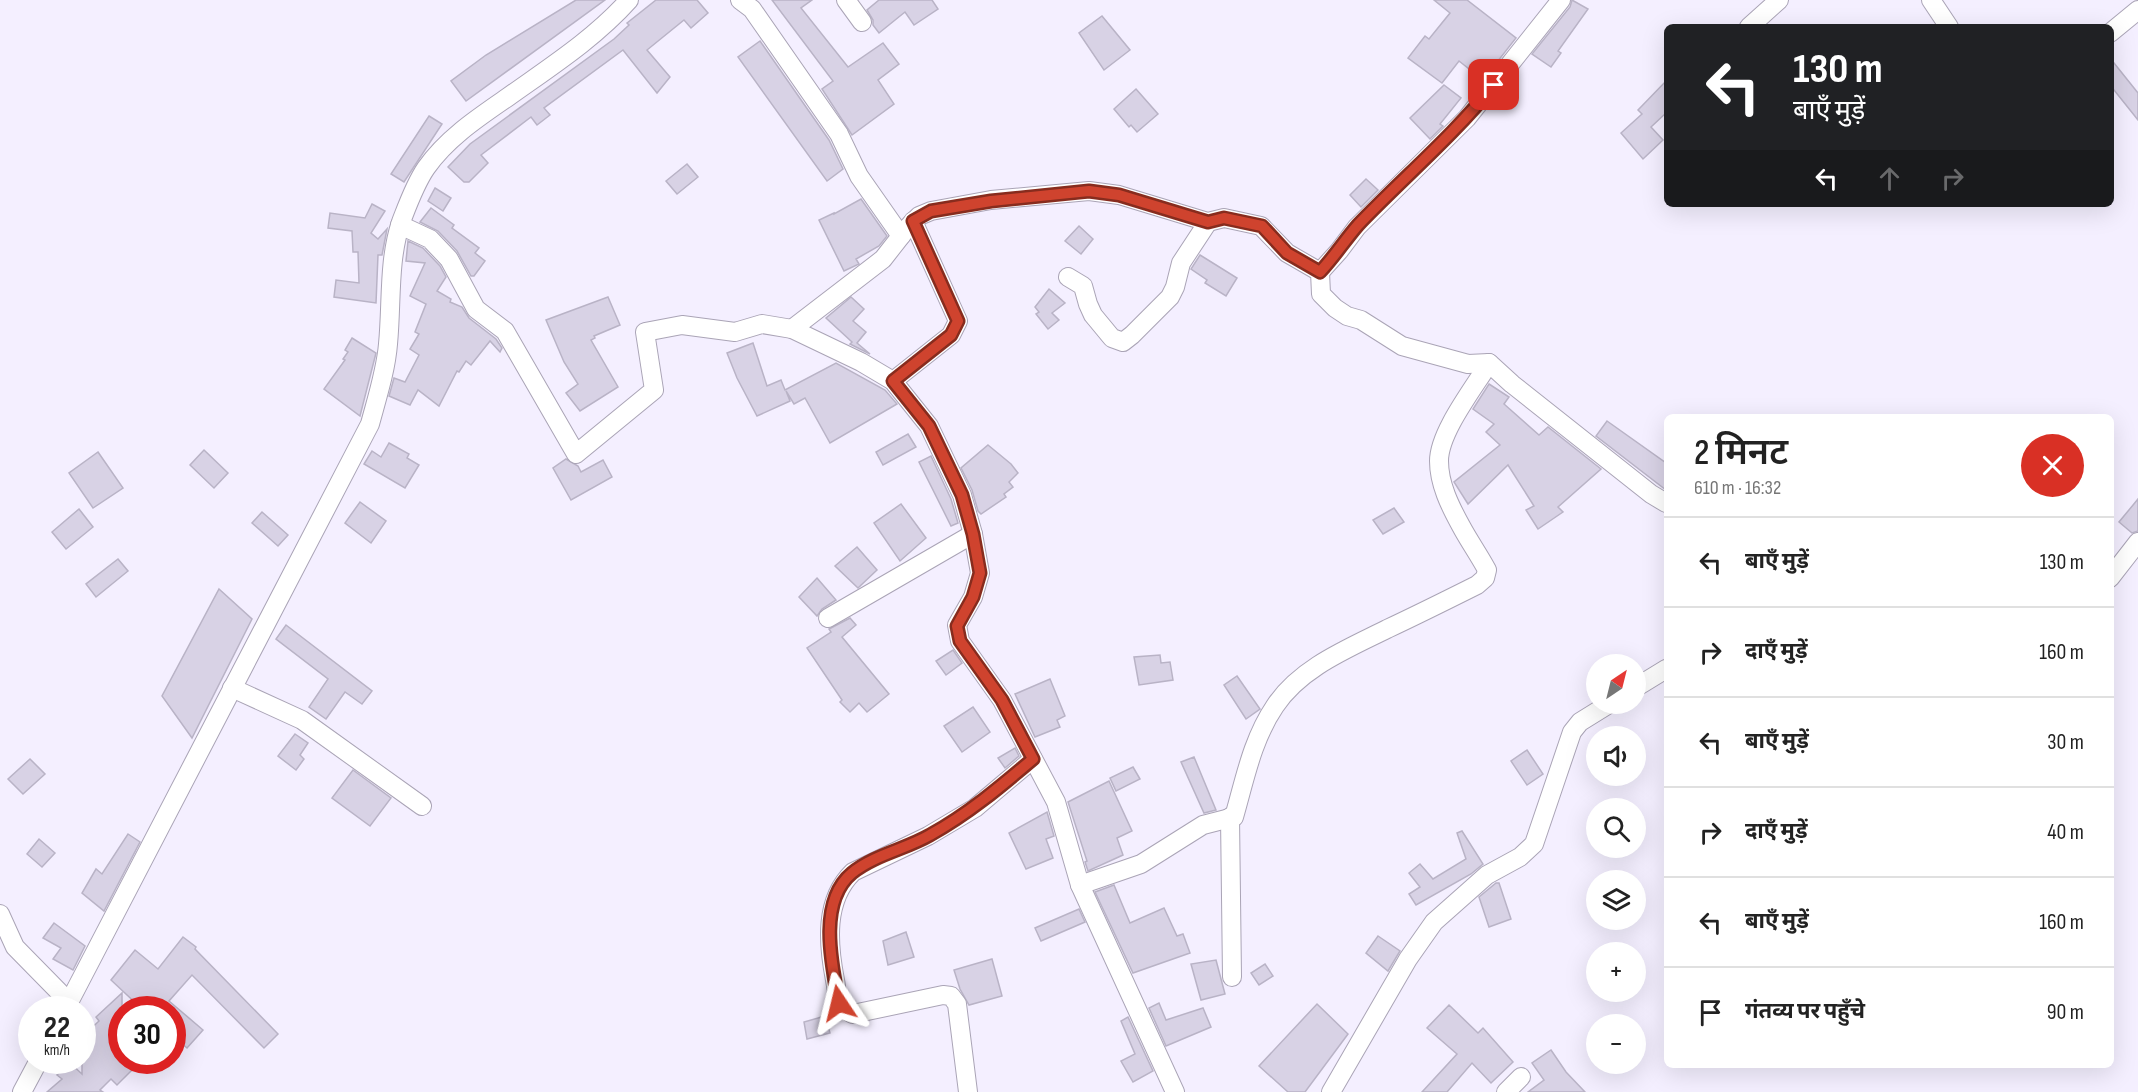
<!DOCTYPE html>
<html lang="hi">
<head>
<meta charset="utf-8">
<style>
	body { margin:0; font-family:"Sofia Sans Condensed","Noto Sans Devanagari",sans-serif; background:#f2f2f2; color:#222; height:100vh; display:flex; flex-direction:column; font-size:22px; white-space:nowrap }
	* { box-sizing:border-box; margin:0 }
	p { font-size:20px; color:#767676 }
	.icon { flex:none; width:33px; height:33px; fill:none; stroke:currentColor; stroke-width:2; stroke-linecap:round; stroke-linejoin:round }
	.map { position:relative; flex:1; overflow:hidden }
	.panel { position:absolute; left:1664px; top:414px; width:450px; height:654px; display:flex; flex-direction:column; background:#fff; border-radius:9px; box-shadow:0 6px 24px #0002 }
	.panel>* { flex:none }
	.hud { position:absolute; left:1664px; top:24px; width:450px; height:183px; border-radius:9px; box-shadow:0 6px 24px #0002; background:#202124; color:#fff; overflow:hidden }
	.needle { width:39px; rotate:35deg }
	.fabs { position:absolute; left:1586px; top:654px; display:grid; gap:12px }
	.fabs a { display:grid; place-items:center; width:60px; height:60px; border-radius:50%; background:#fff; box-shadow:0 6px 24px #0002; font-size:30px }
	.speed { position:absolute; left:18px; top:996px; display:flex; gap:12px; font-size:30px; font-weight:700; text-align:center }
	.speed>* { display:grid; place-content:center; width:78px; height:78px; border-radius:50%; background:#fff; box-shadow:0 6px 24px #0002; line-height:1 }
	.speed small { font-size:15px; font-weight:400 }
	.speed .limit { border:9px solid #d22; background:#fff; color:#111 }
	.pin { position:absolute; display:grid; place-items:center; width:51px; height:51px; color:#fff; margin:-26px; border-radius:12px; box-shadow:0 3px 9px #0006 }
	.me { position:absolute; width:66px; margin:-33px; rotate:350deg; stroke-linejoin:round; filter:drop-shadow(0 0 4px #0008) }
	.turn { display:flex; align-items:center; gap:21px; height:126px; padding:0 30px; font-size:27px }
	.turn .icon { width:78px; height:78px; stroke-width:2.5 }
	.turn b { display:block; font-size:42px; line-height:51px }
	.lanes { display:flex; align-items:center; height:57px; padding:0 30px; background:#0003; justify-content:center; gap:30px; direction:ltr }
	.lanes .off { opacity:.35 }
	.round { display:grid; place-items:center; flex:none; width:63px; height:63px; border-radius:32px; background:#f2f2f2 }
	.overview { display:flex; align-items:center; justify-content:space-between; height:102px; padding:0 30px }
	h1 { font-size:36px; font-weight:600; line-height:45px }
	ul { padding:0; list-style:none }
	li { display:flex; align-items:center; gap:18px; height:90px; padding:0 30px; border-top:2px solid #e0e0e0 }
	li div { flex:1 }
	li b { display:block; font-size:22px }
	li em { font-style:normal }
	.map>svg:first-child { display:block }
	.building { fill:#d8d2e5; stroke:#b9b3c6; stroke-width:1.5 }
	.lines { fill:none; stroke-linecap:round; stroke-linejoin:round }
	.minor-casing { stroke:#aaa4b6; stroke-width:20 }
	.minor { stroke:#fff; stroke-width:18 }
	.route-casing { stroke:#872c1e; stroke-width:15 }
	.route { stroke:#cf432e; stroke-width:10 }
</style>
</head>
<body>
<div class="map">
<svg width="2138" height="1092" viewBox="0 0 2138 1092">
	<rect width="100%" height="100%" fill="#f4efff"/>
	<g class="building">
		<polygon points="576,0 605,0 466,101 451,81 486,55"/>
		<polygon points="656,0 697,0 708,13 691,28 684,20 647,50 670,77 657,93 623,50 544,108 550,115 537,125 531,117 481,155 488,163 469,182 464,182 448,167 470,144 614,39 629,25 627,23"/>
		<polygon points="772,0 812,0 801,8 848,67 883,43 899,64 878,80 894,104 852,135 822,89 833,81"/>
		<polygon points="879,0 932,0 938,9 914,25 905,12 879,33 873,25 873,20 867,10"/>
		<polygon points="1434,0 1467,0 1516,38 1483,80 1459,61 1442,83 1408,58 1425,36 1429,39 1450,13"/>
		<polygon points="1572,0 1588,9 1558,51 1561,53 1551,67 1532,54 1570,7"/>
		<polygon points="1102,16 1130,50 1104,70 1079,33"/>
		<polygon points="760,41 829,140 843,169 827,181 738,57"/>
		<polygon points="2110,58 2138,93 2138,120 2110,85"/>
		<polygon points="1666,81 1666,113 1651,127 1663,140 1643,159 1621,133 1642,114 1638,110"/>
		<polygon points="1444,85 1461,98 1440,124 1443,126 1430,139 1410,118"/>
		<polygon points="1136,89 1158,114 1137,132 1131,125 1129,127 1114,109"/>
		<polygon points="429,116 442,124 404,182 391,174"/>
		<polygon points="687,164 698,177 677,194 666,181"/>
		<polygon points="1366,179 1378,190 1361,207 1350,195"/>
		<polygon points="435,188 451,198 443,211 428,201"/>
		<polygon points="861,199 887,236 879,246 856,259 859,264 844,271 819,220 834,213 834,214"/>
		<polygon points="372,204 385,211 371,233 378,239 387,229 382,255 378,255 376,303 334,297 336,280 359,283 358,252 353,252 352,231 328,228 330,213 365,218"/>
		<polygon points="431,208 454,225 452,228 479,248 475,253 485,261 474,276 471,276 457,251 438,231 420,222"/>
		<polygon points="1079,226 1093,239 1081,254 1065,241"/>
		<polygon points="408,241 423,248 440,266 446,277 437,291 451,299 450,302 462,307 469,318 496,339 502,348 500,352 490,341 471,365 466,361 459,372 457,371 439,406 418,390 410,405 389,396 394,378 405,382 419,355 410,349 419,334 415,332 426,304 410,296 425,263 406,261"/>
		<polygon points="1200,255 1237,278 1226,296 1205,283 1207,280 1191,269"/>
		<polygon points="1049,289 1065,303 1052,313 1059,320 1048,329 1036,314 1039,312 1035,307"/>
		<polygon points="608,297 620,325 594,336 595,338 591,340 618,387 580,411 566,393 578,384 564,362 546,320"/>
		<polygon points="851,297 864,309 853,321 866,332 857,343 870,354 850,344 852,342 826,318"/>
		<polygon points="352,338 376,353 360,416 324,389 345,360 343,359 348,352 345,350"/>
		<polygon points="753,343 767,386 781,380 785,390 836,363 885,390 897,404 830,443 805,398 794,404 786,391 790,401 757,416 737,378 727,353"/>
		<polygon points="1489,384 1509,397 1504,404 1539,435 1548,427 1601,469 1558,507 1563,512 1538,529 1526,510 1534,506 1508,465 1468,504 1454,482 1500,445 1486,432 1494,424 1473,409"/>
		<polygon points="1607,421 1666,463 1666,490 1596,436"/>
		<polygon points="908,434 916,447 883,465 876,452"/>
		<polygon points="389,443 409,454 407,458 419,465 405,488 364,464 372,451 381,457"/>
		<polygon points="988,445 1011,464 1018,473 1009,482 1013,487 1004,494 1006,497 981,514 978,511 972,490 961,468"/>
		<polygon points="204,450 228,473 214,488 190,465"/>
		<polygon points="98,452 123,488 93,508 69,473"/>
		<polygon points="931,456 951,499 958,523 951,526 919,462"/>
		<polygon points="566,459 578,466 581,472 603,460 612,477 571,500 553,468"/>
		<polygon points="2138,499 2138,531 2132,533 2119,522"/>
		<polygon points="360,502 386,521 371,543 345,523"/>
		<polygon points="901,504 926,538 900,561 874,523"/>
		<polygon points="1394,508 1404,522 1383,534 1373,520"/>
		<polygon points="79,509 93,527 66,549 52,532"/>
		<polygon points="262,512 288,535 278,546 252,523"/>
		<polygon points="857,547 877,570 858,588 835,566"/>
		<polygon points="118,559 128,571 96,597 86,584"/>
		<polygon points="817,578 836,600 822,609 817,616 799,597"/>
		<polygon points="219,589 252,619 192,738 162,696"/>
		<polygon points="850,618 856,625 842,637 889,694 867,712 859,703 850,712 840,702 842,700 807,648 831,632 829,629"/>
		<polygon points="286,625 372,691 362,704 345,692 326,719 309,707 328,679 276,639"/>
		<polygon points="953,650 962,663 946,675 936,661"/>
		<polygon points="1160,655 1161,663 1170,662 1173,680 1139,685 1134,657"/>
		<polygon points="1237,676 1260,709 1246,719 1224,685"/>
		<polygon points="1050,679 1065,716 1057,720 1060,727 1035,737 1015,694"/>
		<polygon points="973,707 990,732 962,752 944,726"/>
		<polygon points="295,734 308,743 300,755 304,759 296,770 278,756"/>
		<polygon points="1015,748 1019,756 1005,768 998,758"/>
		<polygon points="1527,750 1543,774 1527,785 1511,761"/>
		<polygon points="1194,757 1216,810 1204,813 1181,762"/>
		<polygon points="30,759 45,774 23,794 8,779"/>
		<polygon points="1133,767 1140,779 1116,791 1110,778"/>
		<polygon points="353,770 391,798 370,826 332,798"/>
		<polygon points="1109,781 1132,831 1117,838 1123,855 1088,871 1085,862 1087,861 1068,802"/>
		<polygon points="1047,812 1054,836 1046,839 1053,858 1026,869 1009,833"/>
		<polygon points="1462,831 1483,864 1471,874 1416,905 1409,894 1420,887 1409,873 1420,864 1433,879 1466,859 1457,833"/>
		<polygon points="128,834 140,842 104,911 82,893 96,869 102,874"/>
		<polygon points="39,839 55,853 42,867 27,854"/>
		<polygon points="1496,883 1499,883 1511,919 1489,927 1479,897"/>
		<polygon points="1114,885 1130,923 1164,908 1177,936 1183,934 1190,953 1133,973 1095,892"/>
		<polygon points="1079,909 1085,922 1041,941 1035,928"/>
		<polygon points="54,923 85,946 73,970 53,959 61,948 43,938"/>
		<polygon points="906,932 914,957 888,965 883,941"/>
		<polygon points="1378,936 1400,951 1388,971 1366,953"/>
		<polygon points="183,937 196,947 195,949 278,1034 264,1048 192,975 169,1001 203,1030 187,1048 172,1035 172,1010 143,1010 111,980 135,950 158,969"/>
		<polygon points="992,959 1002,996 969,1005 960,989 954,970"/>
		<polygon points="1216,960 1225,994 1201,1000 1191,964"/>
		<polygon points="1265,964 1273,976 1259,985 1251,973"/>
		<polygon points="122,993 122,1060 129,1060 135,1067 117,1085 111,1079 100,1090 103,1092 47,1092 62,1079 57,1075 69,1062 82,1074 82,1037 99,1021 96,1017"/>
		<polygon points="1159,1003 1166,1020 1203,1008 1211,1027 1166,1046 1149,1008"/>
		<polygon points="1317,1004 1348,1034 1305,1092 1288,1092 1259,1066"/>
		<polygon points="1449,1005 1478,1033 1483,1028 1513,1062 1491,1083 1472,1063 1447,1092 1422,1092 1457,1054 1427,1028"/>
		<polygon points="825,1016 830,1033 807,1039 804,1022"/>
		<polygon points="1128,1017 1153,1071 1133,1082 1121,1061 1135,1054 1121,1021"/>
		<polygon points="1551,1050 1566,1072 1585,1092 1528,1092 1544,1080 1532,1063"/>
	</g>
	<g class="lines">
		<defs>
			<g id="minor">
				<polyline points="740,0 752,9 839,134 859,176 901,236"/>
				<polyline points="846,0 862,22"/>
				<polyline points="1931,0 1949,27"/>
				<polyline points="1749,27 1779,0"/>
				<polyline points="2110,33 2138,10"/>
				<polyline points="400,225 430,239 449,259 476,309 505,331 576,454 654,390 645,332 682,325 735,332 762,324 792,329 861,362 893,381 929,426 962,495 973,534 980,573 973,597 957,625 960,641 1002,700 1056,802 1080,885 1175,1092"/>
				<polyline points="1320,272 1339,251 1357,227 1467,118 1561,0"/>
				<polyline points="1068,277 1083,286 1088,304 1093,315 1112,338 1123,342 1132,335 1170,297 1175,287 1181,263 1208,222"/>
				<polyline points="792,329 883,259 908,227 919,216 931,211 991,200 1089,191 1119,195 1208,222 1224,218 1261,226 1287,253 1320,272 1321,294 1335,308 1347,316 1361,320 1402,346 1468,364 1489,363 1512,384 1651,494 1666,503"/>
				<polyline points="893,381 951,335 958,321 913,221"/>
				<polyline points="2110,578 2138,542"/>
				<polyline points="828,618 973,534"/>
				<polyline points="232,688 302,720 422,806"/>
				<polyline points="1635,688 1666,669"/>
				<polyline points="1230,817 1232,977"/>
				<path d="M 1080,885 L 1141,864 L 1203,825 L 1234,817 C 1245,779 1252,740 1275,706 C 1300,668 1347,649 1387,629 C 1417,615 1447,600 1477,585 L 1485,578 L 1487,570 C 1479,555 1469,541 1461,526 C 1450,506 1439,484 1439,461 C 1439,432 1474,388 1489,363"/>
				<polyline points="0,914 15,947 69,1002"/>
				<path d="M 65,1010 L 370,424 C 377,398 386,370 388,344 C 392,303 388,261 401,222 C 408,204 415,184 426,168 C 447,138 479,117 508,97 C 550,67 594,39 629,0"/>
				<polyline points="22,1092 39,1060"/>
				<path d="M 968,1092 L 957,1004 L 951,996 L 943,995 L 853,1014 L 841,1008 C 837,1000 837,990 835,980 C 828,944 824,900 853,872 L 928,836 L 975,808 L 1033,759"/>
				<polyline points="1331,1092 1408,959 1434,922 1487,875 1520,857 1534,844 1572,732 1580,722 1609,704"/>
				<polyline points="1506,1092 1521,1077"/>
			</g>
		</defs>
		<use href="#minor" class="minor-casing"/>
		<use href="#minor" class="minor"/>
	</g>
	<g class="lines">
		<defs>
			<path id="route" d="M 839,1003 C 832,966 817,902 852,873 C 874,855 906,849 930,835 C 968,814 1000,787 1033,759 L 1002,700 L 960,641 L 957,626 L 973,597 L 980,573 L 973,534 L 962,495 L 929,426 L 893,381 L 951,335 L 958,321 L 913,221 L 931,211 L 991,201 L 1089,191 L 1119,195 L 1208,222 L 1224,218 L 1262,226 L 1287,253 L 1320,272 C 1334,257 1345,240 1358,225 C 1403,178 1453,136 1494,85"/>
		</defs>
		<use href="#route" class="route-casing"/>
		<use href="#route" class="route"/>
	</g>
</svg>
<div class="fabs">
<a><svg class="needle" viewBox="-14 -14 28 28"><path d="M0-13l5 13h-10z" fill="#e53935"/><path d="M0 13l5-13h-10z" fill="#767676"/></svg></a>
<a><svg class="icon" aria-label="sound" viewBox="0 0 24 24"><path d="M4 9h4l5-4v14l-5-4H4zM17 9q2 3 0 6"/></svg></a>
<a><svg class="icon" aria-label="search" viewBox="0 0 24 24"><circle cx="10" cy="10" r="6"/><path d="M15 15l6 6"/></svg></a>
<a><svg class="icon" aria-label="layers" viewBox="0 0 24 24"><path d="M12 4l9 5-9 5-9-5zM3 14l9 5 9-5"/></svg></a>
<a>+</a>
<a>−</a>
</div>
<div class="speed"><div>22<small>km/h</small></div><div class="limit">30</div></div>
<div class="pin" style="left:1494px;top:85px;background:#d93025"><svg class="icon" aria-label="arrive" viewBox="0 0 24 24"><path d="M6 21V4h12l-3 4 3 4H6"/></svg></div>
<svg class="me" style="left:839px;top:1003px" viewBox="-20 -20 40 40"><path d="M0-17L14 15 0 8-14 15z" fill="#cf432e" stroke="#fff" stroke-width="4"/></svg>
<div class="hud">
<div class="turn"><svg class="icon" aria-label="left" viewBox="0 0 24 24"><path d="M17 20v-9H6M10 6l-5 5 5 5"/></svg><div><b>130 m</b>बाएँ मुड़ें</div></div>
<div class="lanes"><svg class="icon" aria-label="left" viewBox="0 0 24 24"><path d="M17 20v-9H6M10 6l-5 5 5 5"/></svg><svg class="icon off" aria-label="ahead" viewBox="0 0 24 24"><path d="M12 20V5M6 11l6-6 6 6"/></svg><svg class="icon off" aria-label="right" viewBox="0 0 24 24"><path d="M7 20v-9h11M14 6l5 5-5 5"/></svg></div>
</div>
<section class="panel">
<div class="overview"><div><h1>2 मिनट</h1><p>610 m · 16:32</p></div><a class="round" style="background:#d93025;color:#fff"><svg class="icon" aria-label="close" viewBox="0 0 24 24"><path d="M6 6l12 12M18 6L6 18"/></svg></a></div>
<ul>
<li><svg class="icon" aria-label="left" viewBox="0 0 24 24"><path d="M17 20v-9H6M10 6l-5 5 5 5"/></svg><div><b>बाएँ मुड़ें</b></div><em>130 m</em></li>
<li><svg class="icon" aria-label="right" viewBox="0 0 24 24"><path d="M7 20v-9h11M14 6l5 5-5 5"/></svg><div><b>दाएँ मुड़ें</b></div><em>160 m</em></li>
<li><svg class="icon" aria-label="left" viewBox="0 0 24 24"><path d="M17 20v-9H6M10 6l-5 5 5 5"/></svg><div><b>बाएँ मुड़ें</b></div><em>30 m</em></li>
<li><svg class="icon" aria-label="right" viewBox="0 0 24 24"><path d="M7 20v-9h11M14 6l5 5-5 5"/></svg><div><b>दाएँ मुड़ें</b></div><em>40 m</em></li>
<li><svg class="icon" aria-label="left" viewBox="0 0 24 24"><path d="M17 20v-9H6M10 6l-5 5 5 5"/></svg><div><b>बाएँ मुड़ें</b></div><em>160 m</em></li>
<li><svg class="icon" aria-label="arrive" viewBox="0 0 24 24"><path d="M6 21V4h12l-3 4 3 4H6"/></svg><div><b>गंतव्य पर पहुँचे</b></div><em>90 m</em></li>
</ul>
</section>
</div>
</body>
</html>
